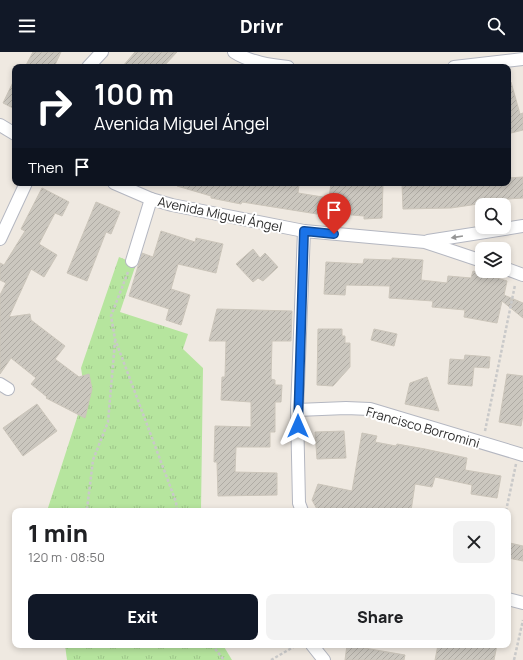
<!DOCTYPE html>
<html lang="en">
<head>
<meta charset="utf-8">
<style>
	body { margin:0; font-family:Manrope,sans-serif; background:#f2f2f2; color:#202124; height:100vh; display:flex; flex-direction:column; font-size:15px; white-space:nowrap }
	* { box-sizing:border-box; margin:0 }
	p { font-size:13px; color:#757577 }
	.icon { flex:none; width:22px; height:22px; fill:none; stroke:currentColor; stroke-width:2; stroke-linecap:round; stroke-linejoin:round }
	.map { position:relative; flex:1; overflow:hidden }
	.side { position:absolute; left:12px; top:456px; width:499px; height:140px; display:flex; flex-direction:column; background:#fff; border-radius:8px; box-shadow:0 2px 6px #0003 }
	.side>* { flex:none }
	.hud { position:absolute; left:12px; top:12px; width:499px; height:122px; border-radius:8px; box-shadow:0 2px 6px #0003; background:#111827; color:#fff; overflow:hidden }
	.fabs { position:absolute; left:475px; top:146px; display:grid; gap:8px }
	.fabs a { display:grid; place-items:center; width:36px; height:36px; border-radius:8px; background:#fff; box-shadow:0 2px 6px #0003; font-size:20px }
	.pin { position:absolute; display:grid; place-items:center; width:34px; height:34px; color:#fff; margin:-41px -17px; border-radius:50% 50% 50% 0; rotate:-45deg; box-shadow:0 0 4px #0007 }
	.pin .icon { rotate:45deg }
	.me { position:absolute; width:44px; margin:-22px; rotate:0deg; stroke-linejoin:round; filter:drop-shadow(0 0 3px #0008) }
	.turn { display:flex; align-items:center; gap:14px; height:84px; padding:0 16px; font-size:18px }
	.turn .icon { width:52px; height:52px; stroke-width:2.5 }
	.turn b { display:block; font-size:28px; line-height:34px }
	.then { display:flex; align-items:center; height:38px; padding:0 16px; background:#0003; gap:8px; font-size:15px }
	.round { display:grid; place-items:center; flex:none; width:42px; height:42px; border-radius:8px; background:#f2f2f2 }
	.head { display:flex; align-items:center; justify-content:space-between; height:68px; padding:0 16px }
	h1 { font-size:24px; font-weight:800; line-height:30px }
	.button { display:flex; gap:8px; margin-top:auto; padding:8px 16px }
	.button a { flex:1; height:46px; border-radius:8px; background:#111827; color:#fff; font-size:16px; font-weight:800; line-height:46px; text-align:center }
	.button a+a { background:#f2f2f2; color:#202124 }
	header { display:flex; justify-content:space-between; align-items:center; height:52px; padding:0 16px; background:#111827; color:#fff; font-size:18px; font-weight:800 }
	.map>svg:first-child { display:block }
	.park { fill:url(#park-tufts) }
	.building { fill:url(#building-hatch); stroke:#cbc5ba }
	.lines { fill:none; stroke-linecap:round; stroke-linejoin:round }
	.street-casing { stroke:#b4b7c1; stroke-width:14 }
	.path { stroke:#c9c9c9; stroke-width:2.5; stroke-dasharray:3 2; stroke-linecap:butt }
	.street { stroke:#fff; stroke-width:12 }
	.oneway { fill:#969696 }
	.route-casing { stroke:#114b97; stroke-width:10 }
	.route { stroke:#1a73e8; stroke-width:7 }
	.labels { text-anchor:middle; stroke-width:4; stroke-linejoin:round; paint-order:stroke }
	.street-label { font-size:13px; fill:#2e2e2e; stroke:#fff }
</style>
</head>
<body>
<header><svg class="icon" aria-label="menu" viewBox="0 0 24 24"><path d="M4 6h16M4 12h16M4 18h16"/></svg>Drivr<svg class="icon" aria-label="search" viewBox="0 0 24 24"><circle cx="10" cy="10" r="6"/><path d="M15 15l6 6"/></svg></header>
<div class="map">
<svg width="523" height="608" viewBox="0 0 523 608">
	<defs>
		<pattern id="park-tufts" width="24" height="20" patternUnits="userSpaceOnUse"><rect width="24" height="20" fill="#b6e59e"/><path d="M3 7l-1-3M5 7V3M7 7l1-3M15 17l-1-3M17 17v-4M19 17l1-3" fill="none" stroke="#9dc588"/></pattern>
		<pattern id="building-hatch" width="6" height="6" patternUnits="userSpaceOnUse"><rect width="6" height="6" fill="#cbc7bf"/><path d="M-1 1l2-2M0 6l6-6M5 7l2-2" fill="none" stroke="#afaba4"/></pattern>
	</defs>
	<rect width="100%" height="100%" fill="#efe9e1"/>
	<g class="park">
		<polygon points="119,205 136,212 120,260 188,282 183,297 203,316 201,459 47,459 85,341 81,316"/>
		<polygon points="65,593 223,593 232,608 67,608"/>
	</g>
	<g class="building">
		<polygon points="33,0 61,0 54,15 25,15"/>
		<polygon points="135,0 177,0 163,15 122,15"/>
		<polygon points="15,26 15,57 3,51"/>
		<polygon points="508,30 511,30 520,62 523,61 523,78 511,81 508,71"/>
		<polygon points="523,125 523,146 478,149 478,152 451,156 403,157 402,132 432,132 432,135 460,131 508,131 508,126"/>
		<polygon points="177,131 285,131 299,133 298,141 329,146 331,131 364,134 364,131 383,131 382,166 364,167 364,164 317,160 317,162 242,150 241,152 211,146 211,144 177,134"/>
		<polygon points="42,136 69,150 62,164 55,161 39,192 57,203 44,225 31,217 9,265 30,262 31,268 65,294 55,307 79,325 89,322 92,337 85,366 46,346 47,345 31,332 36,326 11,306 0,322 0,243 6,231 0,228 0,211 4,213 25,179 21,177"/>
		<polygon points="96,150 120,160 111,182 106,180 87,229 67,221"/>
		<polygon points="161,179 195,190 196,186 223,192 216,221 178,212 171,237 190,243 181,273 166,268 169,257 129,244 142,201 153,205"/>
		<polygon points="253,197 260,206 265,201 278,215 263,229 258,226 253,230 236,212"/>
		<polygon points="392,206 423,208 421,228 447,231 448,224 471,226 473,219 507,229 504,243 523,251 523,266 502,249 497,271 464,265 465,258 432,255 433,249 389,246 390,234 346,233 345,243 324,242 326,210 363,212 364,207 392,208"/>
		<polygon points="217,257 292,259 291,289 272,289 271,327 275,328 275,333 282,333 281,350 275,350 275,380 270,380 270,395 236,395 235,420 277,421 277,443 218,444 217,410 214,410 215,374 251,375 251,350 221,348 222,325 225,325 226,289 209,289"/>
		<polygon points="318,277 342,277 342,284 345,284 345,291 350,291 350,315 333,334 317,333"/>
		<polygon points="374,277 397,282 394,294 371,288"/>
		<polygon points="465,303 490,305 489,316 474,315 472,334 448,332 450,307 464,308"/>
		<polygon points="507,322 523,324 523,363 521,374 499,370"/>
		<polygon points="427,325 439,359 405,352 410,331"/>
		<polygon points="37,352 57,379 23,404 3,376"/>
		<polygon points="344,379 346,406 317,407 315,380"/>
		<polygon points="362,381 377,384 375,390 396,394 397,392 425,397 467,406 465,418 501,424 497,446 471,442 472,433 435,425 432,435 415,432 411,459 318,459 312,448 318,432 352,439"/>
		<polygon points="510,491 523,494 523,509 508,506"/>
		<polygon points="347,593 405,603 404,608 345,608"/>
		<polygon points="438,593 497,593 494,608 435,608"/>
	</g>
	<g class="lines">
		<defs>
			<g id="street">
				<path d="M 234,0 C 249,10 271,13 288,15"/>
				<polyline points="88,15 102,0"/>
				<polyline points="454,15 523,7"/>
				<polyline points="0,73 15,82"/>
				<polyline points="114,131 151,147 172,153 304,179 425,190 482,209"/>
				<polyline points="0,187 26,131"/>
				<polyline points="428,189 523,174"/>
				<polyline points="132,209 151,147"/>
				<polyline points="504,216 523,223"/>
				<polyline points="0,332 8,337"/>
				<polyline points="297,358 346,356 370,357 523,403"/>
				<polyline points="302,459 299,451 297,358 304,179"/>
				<polyline points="508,547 523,551"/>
				<polyline points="312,593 324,608"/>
			</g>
		</defs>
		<use href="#street" class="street-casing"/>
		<g class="path">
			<polyline points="128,220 111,264 115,287 176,450 177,459"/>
			<polyline points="485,379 515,233"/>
			<polyline points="92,459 87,457 93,408 108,370 115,289"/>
			<polyline points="506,459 516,412"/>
			<polyline points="212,593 224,608"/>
			<polyline points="271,608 297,593"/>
			<polyline points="514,608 523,568"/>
		</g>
		<use href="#street" class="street"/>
	</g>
	<defs><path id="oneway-solid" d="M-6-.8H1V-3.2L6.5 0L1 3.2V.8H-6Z"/></defs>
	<use class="oneway" href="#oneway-solid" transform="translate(457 185) rotate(171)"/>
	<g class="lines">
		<defs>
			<polyline id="route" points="298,374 304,179 334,182"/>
		</defs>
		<use href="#route" class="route-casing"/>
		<use href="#route" class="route"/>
	</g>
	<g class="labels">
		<g class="street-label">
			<text transform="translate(220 162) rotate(12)" y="5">Avenida Miguel Ángel</text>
			<text transform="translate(423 375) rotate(16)" y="5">Francisco Borromini</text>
		</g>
	</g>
</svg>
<div class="fabs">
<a><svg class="icon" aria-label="search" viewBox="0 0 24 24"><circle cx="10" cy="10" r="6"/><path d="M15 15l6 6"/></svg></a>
<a><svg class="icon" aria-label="layers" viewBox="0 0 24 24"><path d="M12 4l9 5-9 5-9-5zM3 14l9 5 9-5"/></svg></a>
</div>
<div class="pin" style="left:334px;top:182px;background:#d93025"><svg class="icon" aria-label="arrive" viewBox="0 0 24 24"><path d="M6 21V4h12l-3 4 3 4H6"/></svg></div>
<svg class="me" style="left:298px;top:374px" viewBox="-20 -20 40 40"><path d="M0-17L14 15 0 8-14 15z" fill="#1a73e8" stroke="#fff" stroke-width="4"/></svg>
<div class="hud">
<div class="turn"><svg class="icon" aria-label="right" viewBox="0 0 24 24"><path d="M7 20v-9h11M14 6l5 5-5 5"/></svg><div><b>100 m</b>Avenida Miguel Ángel</div></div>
<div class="then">Then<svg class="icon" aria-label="arrive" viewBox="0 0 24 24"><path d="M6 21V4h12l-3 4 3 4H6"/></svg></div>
</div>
<section class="side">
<div class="head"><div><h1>1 min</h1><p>120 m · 08:50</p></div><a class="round"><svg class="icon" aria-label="close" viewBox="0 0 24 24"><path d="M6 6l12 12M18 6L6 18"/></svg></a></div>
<div class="button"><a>Exit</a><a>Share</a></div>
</section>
</div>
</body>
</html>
